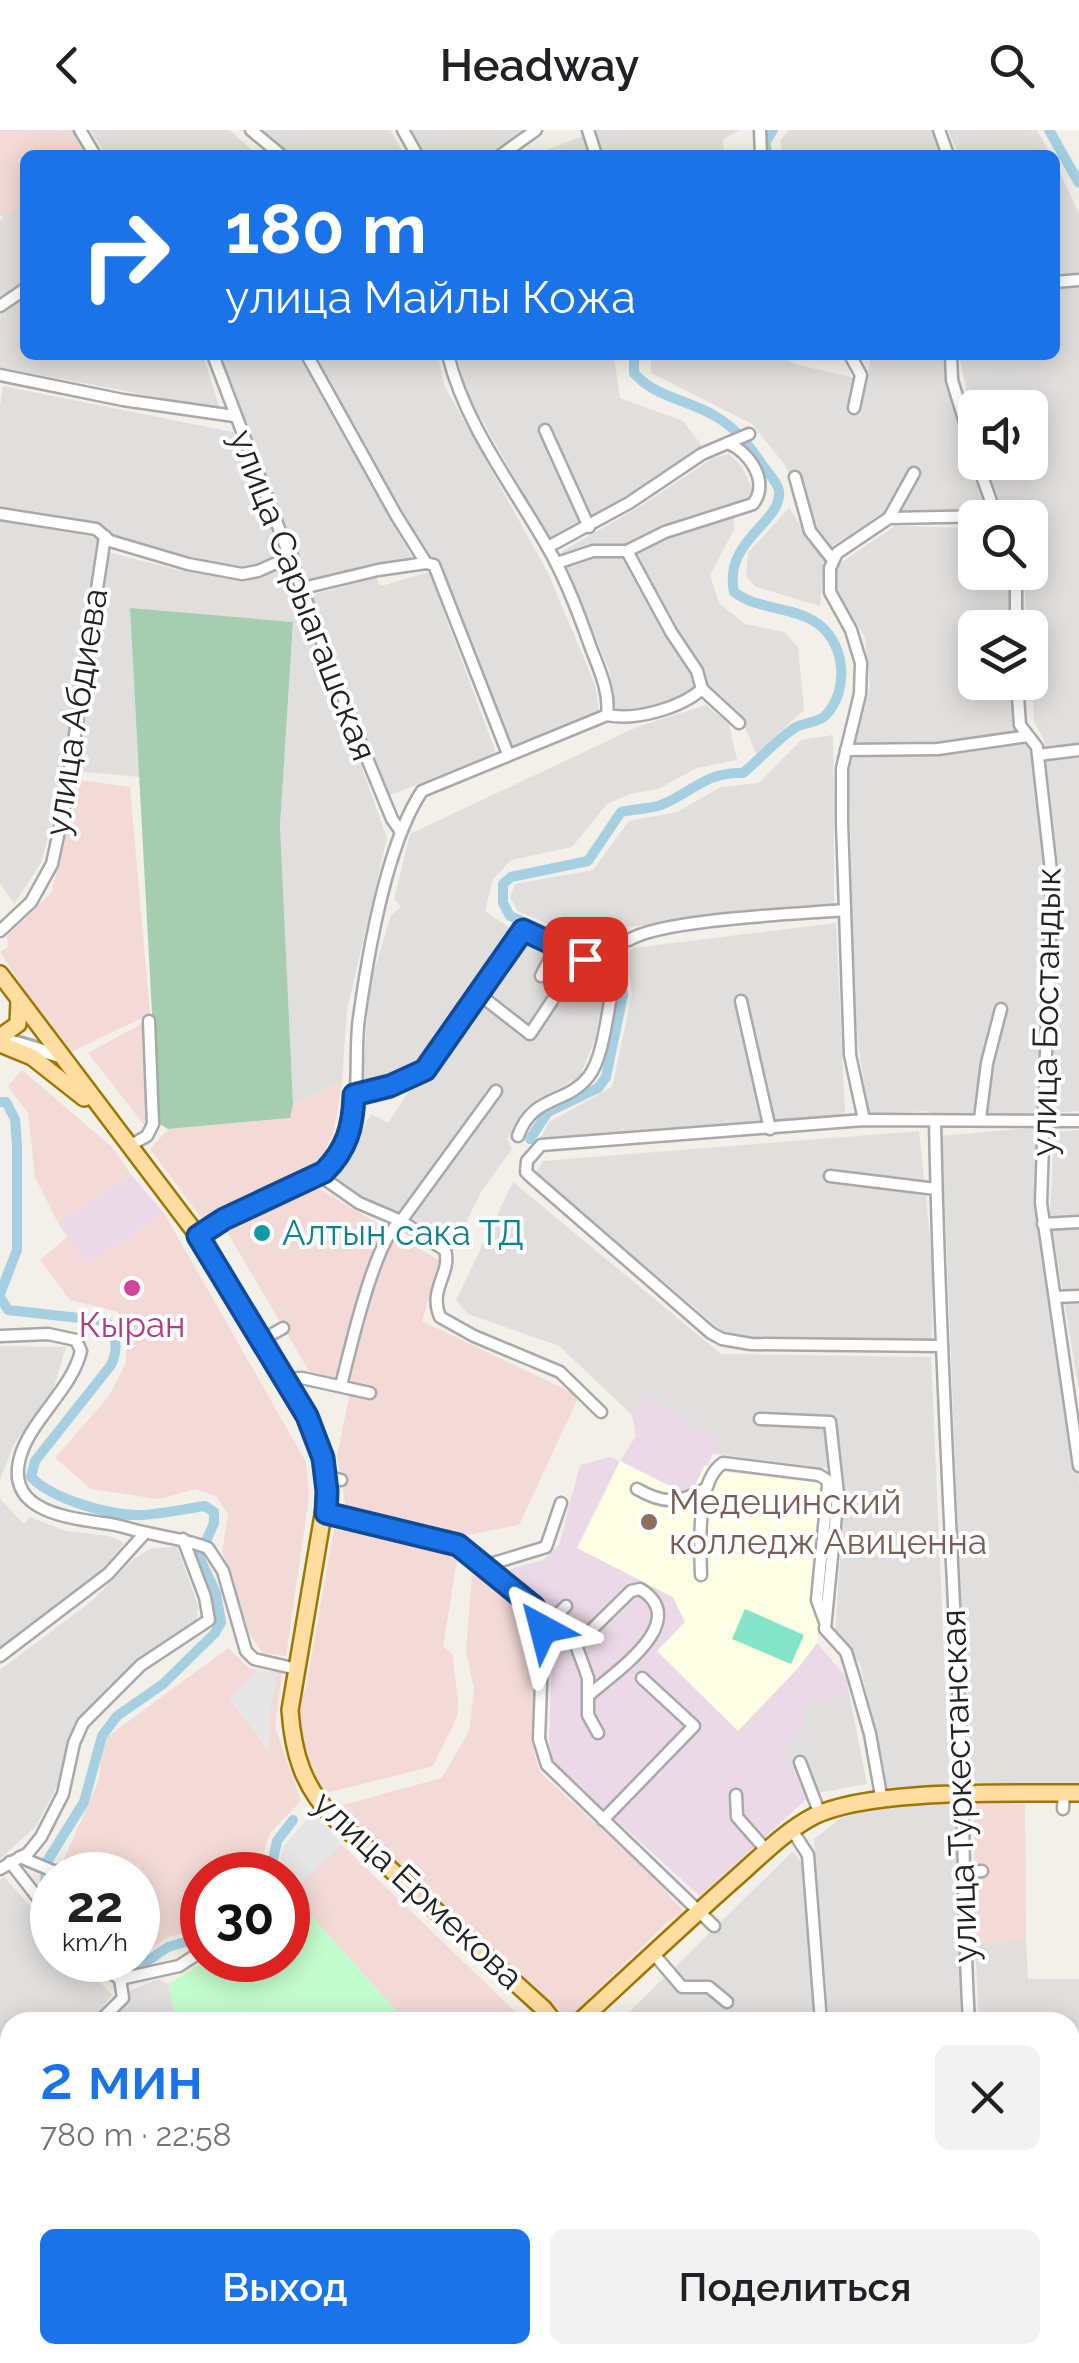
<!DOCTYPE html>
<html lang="ru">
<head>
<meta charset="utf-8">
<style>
	body { margin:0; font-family:Raleway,sans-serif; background:#f2f2f2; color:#202124; height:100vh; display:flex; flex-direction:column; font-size:38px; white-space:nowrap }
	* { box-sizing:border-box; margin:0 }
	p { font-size:32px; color:#757577 }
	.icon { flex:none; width:55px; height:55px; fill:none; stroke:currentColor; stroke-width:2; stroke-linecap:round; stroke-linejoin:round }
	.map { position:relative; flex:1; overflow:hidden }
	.drawer { position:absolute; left:0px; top:1882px; width:1080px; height:352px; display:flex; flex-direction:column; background:#fff; border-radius:30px 30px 0 0; box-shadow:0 5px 25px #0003 }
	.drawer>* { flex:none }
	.guide { position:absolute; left:20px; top:20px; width:1040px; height:210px; border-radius:15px; box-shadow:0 5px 25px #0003; background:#1a73e8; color:#fff; overflow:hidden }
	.fabs { position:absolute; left:958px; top:260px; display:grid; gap:20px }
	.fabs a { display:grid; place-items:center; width:90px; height:90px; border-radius:15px; background:#fff; box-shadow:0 5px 25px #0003; font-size:50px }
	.speed { position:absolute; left:30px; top:1722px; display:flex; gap:20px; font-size:50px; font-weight:700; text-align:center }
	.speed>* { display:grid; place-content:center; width:130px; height:130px; border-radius:50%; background:#fff; box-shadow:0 5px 25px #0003; line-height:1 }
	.speed small { font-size:25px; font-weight:400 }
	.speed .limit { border:15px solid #d22; background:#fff; color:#111 }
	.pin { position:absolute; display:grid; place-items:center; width:85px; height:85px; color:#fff; margin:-42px; border-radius:20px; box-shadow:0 5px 15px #0006 }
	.me { position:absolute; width:110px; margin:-55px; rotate:322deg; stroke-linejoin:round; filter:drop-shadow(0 0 8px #0008) }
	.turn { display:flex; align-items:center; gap:35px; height:210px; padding:0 40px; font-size:45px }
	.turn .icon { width:130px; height:130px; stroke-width:2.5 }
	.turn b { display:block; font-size:70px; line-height:85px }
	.round { display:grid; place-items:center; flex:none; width:105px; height:105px; border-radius:15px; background:#f2f2f2 }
	.summary { display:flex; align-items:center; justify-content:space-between; height:170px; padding:0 40px }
	h1 { font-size:60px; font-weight:600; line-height:75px; color:#1a73e8 }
	.cta { display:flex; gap:20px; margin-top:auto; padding:20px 40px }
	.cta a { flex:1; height:115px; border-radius:15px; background:#1a73e8; color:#fff; font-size:40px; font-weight:600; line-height:115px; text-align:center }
	.cta a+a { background:#f2f2f2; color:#202124 }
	header { display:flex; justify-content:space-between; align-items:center; height:130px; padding:0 40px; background:#fff; font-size:45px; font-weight:600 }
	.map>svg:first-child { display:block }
	.residential { fill:#e0dfde }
	.commercial { fill:#f3dad7 }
	.industrial { fill:#ecd9e7 }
	.education { fill:#fdffe4 }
	.cemetery { fill:#a7cdb0 }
	.park { fill:#c4fdcd }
	.pitch { fill:#82e5c7 }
	.parking { fill:#e6e6e6 }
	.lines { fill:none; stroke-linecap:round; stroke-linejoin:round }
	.canal { stroke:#a6d0e2; stroke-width:10 }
	.minor-casing { stroke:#a9a9a9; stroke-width:15 }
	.tertiary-casing { stroke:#a9a9a9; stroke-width:18 }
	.primary-casing { stroke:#9f7700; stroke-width:20 }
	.minor { stroke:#fff; stroke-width:10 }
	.tertiary { stroke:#fff; stroke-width:12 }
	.primary { stroke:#ffdda0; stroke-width:15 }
	.route-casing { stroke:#114b97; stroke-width:25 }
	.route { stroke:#1a73e8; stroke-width:18 }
	.culture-dot { fill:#0f9aa8; stroke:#fff; stroke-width:4 }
	.hotel-dot { fill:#d1479c; stroke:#fff; stroke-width:4 }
	.education-dot { fill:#8d6e63; stroke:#fff; stroke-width:4 }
	.labels { text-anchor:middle; stroke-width:8; stroke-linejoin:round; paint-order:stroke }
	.street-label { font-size:35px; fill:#222; stroke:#fff }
	.culture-label { font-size:35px; fill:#0d838f; stroke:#fff; text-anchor:start }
	.hotel-label { font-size:35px; fill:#b23c85; stroke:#fff }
	.education-label { font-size:35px; fill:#785e54; stroke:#fff; text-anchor:start }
</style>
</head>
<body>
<header><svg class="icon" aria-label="back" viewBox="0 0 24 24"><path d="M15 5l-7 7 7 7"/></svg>Headway<svg class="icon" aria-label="search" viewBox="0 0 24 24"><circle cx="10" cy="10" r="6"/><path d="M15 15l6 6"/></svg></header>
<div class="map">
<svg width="1079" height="2233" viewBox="0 0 1079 2233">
	<rect width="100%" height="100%" fill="#f2f0e8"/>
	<g class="residential">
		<polygon points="0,0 80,0 95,25 25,25 25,154 0,173 0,90 4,87 0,86"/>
		<polygon points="90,0 229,0 258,25 106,25"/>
		<polygon points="261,0 390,0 405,25 290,25"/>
		<polygon points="407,0 524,0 490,25 423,25"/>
		<polygon points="598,0 740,0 723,9 724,25 534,25"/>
		<polygon points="789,0 935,0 945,25 783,25 780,11"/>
		<polygon points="948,0 1037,0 1051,25 959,25"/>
		<polygon points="1055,32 1079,84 1079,981 1052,983 1060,753 1044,610 1034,592 1030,498 1027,497 1024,443 1030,442 1030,388 1006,387 985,333 1030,332 1030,278 975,278 975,300 959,225 1055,225"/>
		<polygon points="25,168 25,225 203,225 220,279 8,239 0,241 0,185"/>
		<polygon points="221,225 298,225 414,431 304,455"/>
		<polygon points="316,225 438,225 444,255 548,443 595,555 600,586 511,617 439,429 427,427 353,299"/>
		<polygon points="457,225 614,225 620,268 683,291 703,317 654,352 550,411 464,258"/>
		<polygon points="664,225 778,225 798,235 868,251 870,225 942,225 960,294 991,386 888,384 832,416 813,392 785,335 752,294 651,243 651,230"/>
		<polygon points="3,256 233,302 286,426 247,440 116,409 92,392 0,380 0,277"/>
		<polygon points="729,324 742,337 753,360 749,372 735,375 734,400 710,445 719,473 745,494 784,502 798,517 804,580 756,624 739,582 715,562 695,559 657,575 616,582 609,540 561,422 641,376 713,328"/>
		<polygon points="789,378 824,429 820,476 756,457 746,446 748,423"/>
		<polygon points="0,391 99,408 59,667 41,733 14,774 0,753"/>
		<polygon points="895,396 975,398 975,442 1015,443 1017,497 975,498 975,552 1020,553 1023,606 919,618 855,615 870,558 865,507 839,465 835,452 837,435"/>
		<polygon points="104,421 178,440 248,450 287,430 387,708 347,880 342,952 293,974 280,696 293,492 131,479 140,647 71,641"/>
		<polygon points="429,442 496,623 388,666 312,465 376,448 381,456"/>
		<polygon points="706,575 729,594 737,630 697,638 658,659 630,664 607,674 572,717 511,730 493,749 485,781 514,801 425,932 386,954 362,955 370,854 391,785 401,777 394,769 410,704 637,597"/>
		<polygon points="833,605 834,778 627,797 607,820 518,781 510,768 515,754 593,740 629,691 677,682 721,657 759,653 801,610"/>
		<polygon points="1009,612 1026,614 1033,624 1049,755 1040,989 937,985 927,981 868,985 856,896 848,629"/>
		<polygon points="836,793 845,985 539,1011 549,992 612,957 632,864 630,847 620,833 633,818"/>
		<polygon points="526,812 597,848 604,862 595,909 580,946 530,976 507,1009 512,1019 481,1062 454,1117 411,1088 356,1067 333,1050 371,984 388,993 409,961 433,945"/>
		<polygon points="1041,997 1038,1084 1079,1355 1079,1655 968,1653 942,1006"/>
		<polygon points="1079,1000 1079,1260 1050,1085 1054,1002"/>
		<polygon points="919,1001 933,1136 932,1209 729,1207 536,1043 543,1031"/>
		<polygon points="513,1052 721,1224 931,1227 950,1659 887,1658 860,1533 835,1504 845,1358 842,1340 711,1323 719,1310 648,1268 632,1285 559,1216 468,1184 456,1170"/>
		<polygon points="0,1216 66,1217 53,1260 14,1314 0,1350"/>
		<polygon points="0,1365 1,1370 24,1394 30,1387 66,1401 109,1406 124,1413 94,1450 0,1520"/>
		<polygon points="177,1417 198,1476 197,1491 109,1556 81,1587 57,1656 36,1696 0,1729 0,1540 92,1471 135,1428 152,1418"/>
		<polygon points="849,1563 867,1654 812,1664 781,1625 804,1595 802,1575"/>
		<polygon points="961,1671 960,1892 829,1892 814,1709 841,1688 883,1677"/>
		<polygon points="793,1721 801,1732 818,1892 619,1892"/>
		<polygon points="4,1747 52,1800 52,1830 80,1830 112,1865 92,1892 10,1892 10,1979 0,1966 0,1750"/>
		<polygon points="1026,1809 1028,1849 1079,1849 1079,1965 1070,1966 1070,1892 979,1892 975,1815"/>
		<polygon points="158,1849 168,1854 177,1892 113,1892 111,1889 130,1861"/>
		<polygon points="1079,2101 1079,2233 1019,2233 1026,2225 1070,2225 1070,2122"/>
		<polygon points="18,2225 178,2225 186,2233 9,2233"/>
		<polygon points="294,2225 530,2225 534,2233 287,2233"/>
	</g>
	<g class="commercial">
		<polygon points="0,0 69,0 84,25 25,25 25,74 5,86 0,77"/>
		<polygon points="81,650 130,657 150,884 71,922 49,897 0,822 8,817 7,806 51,763"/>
		<polygon points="143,893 149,1001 88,923"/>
		<polygon points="22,940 114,1019 131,1045 58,1093 35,1047 28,983 8,956"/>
		<polygon points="342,952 334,1001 323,1025 301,1045 202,1089 150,1019 168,999 289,988 293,974"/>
		<polygon points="313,1055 440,1131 422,1191 579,1266 519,1395 462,1406 346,1378 337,1325 352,1253 309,1241 227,1102"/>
		<polygon points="164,1083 306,1332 309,1366 286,1526 263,1523 250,1505 222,1422 228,1385 216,1366 196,1359 158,1369 91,1359 55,1328 109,1266 125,1235 129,1195 115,1181 70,1170 40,1130 68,1106 87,1135"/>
		<polygon points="334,1399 458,1424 443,1517 452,1523 458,1568 457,1587 433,1636 323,1664 311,1649 300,1603 299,1573 306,1557"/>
		<polygon points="472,1445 488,1451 533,1491 539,1531 534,1621 540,1642 654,1748 684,1782 668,1792 565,1891 355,1702 332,1678 442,1648 469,1601 474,1560 466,1520"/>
		<polygon points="228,1518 249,1538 282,1543 275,1597 301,1671 270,1703 256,1745 202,1745 202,1799 168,1807 138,1828 138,1745 57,1745 99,1650 103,1610"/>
		<polygon points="1025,1672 1026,1809 975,1815 974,1673"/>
		<polygon points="341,1714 526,1892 406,1892 291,1763"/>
	</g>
	<g class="industrial">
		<polygon points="131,1045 164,1083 87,1135 58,1093"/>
		<polygon points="648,1268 720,1310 691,1366 578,1417 673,1467 685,1492 658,1521 738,1600 798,1538 817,1513 847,1548 849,1563 802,1575 805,1595 781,1625 812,1664 700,1766 563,1642 552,1628 549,1611 553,1495 544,1478 503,1441 543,1430 559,1415 580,1335 610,1327 620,1331 636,1306 632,1285"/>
	</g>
	<polygon class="education" points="620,1331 690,1366 705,1335 714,1341 830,1354 832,1362 817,1513 798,1538 738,1601 657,1521 685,1492 673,1467 577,1418"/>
	<polygon class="cemetery" points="130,478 293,492 280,696 293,974 290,988 168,999 158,993"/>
	<polygon class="park" points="291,1763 406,1892 177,1892 168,1854 207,1830 288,1830 288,1767"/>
	<polygon class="pitch" points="745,1479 804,1505 791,1534 732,1509"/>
	<g class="parking">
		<polygon points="259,1539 277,1545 270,1584 269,1622 229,1568"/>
		<polygon points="316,1684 341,1714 291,1763 288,1762 288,1745 278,1745 283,1717 306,1690"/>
	</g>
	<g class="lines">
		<g class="canal">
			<polyline points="1049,0 1079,53"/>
			<polyline points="768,25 765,13 773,0"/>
			<polyline points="828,225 838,225"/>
			<polyline points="0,972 6,972 15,989 17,1015 17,1120 0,1164"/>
			<path d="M 530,1009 L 548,982 L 598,958 L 606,947 L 623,865 L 620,845 L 597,823 L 510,786 L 503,773 L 503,754 L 511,747 L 588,731 L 621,682 C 633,679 649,679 661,675 C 694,662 704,642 743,643 C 760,629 777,609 796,597 C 805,592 817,593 825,586 C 851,559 845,510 814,491 C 789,476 758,480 734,462 C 723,410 783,392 779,361 C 778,353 768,343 763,336 C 750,316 736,298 715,286 C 689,270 654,267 634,243 L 634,229 L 638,225"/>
			<path d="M 0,1167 L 8,1180 L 106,1191 C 116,1207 119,1218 111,1235 L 35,1331 L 31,1347 C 52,1369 110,1386 141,1385 C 162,1384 184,1379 205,1376 L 214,1382 L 214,1393 L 199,1427 L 216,1463 L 221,1492 L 215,1503 L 163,1554 L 117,1586 L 102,1606 L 84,1672 L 46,1733 L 45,1759 L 52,1767"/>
			<polyline points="270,1745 277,1711 293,1690"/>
			<polyline points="110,1830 116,1836 133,1841 168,1817 202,1807"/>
		</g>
		<defs>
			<g id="minor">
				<polyline points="80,0 95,25"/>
				<polyline points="251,0 281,25"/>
				<polyline points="403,0 417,25"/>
				<polyline points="588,0 596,25"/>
				<polyline points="760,0 761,25"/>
				<polyline points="939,0 948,25"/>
				<polyline points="501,25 536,0"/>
				<polyline points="1055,152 1079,150"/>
				<polyline points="0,176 25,159"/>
				<polyline points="213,225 357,604 392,689 401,702"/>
				<polyline points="307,225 396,385 426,433 434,435 508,624"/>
				<path d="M 448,225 C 465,295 513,356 548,418 C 566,449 579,484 591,518 C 599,539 610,562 607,585"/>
				<polyline points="850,225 861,245 854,278"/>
				<polyline points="951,225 952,250 975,325"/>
				<polyline points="0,245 123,270 234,286"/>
				<polyline points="545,300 589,397"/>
				<polyline points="977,332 997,388"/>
				<polyline points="795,347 810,401 832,429"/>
				<polyline points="0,384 96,399 110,411 188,434 242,444 258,441 292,426"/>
				<polyline points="889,388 914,343"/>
				<polyline points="548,417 629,373 702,324 749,304"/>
				<path d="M 627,421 L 665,402 L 753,374 C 770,352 750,323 728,313"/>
				<polyline points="557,433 593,421 627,421"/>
				<polyline points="303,458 378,440 426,433"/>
				<polyline points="1016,498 1016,442"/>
				<polyline points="1017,552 1020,595 1037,617 1052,750 1041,1073 1079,1336"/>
				<polyline points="702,559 739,593"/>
				<polyline points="846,620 938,619 1028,606"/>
				<polyline points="1038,625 1079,620"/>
				<polyline points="0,801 31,772 52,734 64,678 105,406"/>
				<path d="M 629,810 C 662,789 799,784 845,780"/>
				<polyline points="541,846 557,815"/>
				<polyline points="480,865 530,904 552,871"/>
				<polyline points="741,871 770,999"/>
				<path d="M 354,965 L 391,956 L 425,940 L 523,799 L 600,839 L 608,848 L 612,861 C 607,884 603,928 589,946 C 567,975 533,964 518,1006"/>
				<polyline points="980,989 987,933 1001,879"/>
				<polyline points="864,990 850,925 842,692 842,638 860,564 861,533 851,500 830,462 830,438 837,423 889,388 996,386"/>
				<path d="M 935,991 C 939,1196 951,1400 960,1605 C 965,1701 963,1797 969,1892"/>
				<polyline points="129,1016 147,1006 153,994 149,891"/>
				<path d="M 324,1042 L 326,1050 L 359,1073 L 401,1091 L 445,1120 C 452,1144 428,1158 440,1187 L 474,1206 L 560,1242 L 601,1282"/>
				<polyline points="830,1046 936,1059"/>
				<polyline points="1043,1094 1079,1092"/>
				<path d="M 198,1106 C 223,1090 250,1074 278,1062 C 294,1056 313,1051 326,1040 C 368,1005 352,936 359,888 C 368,823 386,715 422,661 L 607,585 C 635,591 681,578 702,559 L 697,541 L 671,502 L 627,421"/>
				<polyline points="1055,1167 1079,1166"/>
				<path d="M 0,1206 L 48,1204 L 76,1210 L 81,1221 C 72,1258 36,1285 22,1321 C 0,1383 70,1388 110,1394 C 123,1396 135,1401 148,1403 C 169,1408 189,1410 208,1418 L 223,1441 L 246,1521 L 254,1529 L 297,1539"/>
				<polyline points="262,1210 283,1198"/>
				<polyline points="942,1216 751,1214 722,1209 711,1203 530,1046 526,1042 527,1031 541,1015 864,990 1079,991"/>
				<polyline points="285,1249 302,1248 370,1263"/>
				<path d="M 341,1255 C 350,1221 375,1107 401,1091 L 496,961"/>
				<polyline points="760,1289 830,1292 838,1364 825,1499 846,1522 854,1548 870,1604 882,1671"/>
				<polyline points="326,1346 341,1350"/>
				<path d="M 637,1359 C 663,1374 679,1374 705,1359"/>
				<polyline points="326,1383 457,1415 534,1477 543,1499 539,1609 547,1635 714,1796"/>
				<polyline points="484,1436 546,1417 561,1373"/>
				<path d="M 701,1445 C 700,1415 696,1351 723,1333 L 819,1345 L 827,1350 L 828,1355 L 817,1470 L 825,1492"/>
				<polyline points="544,1498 566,1476"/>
				<polyline points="543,1499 563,1501 576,1515 588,1548 588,1585 598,1603"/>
				<path d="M 576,1515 L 631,1461 L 640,1459 C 693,1491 615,1542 589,1565"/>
				<polyline points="0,1526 108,1444 145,1403"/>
				<polyline points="800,1632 820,1684"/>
				<polyline points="736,1665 737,1687 767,1721"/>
				<polyline points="1063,1679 1064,1663"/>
				<polyline points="603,1690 694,1596 642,1548"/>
				<polyline points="792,1700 808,1725 821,1892"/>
				<polyline points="20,1727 53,1741 84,1741 96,1745"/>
				<polyline points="10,1732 52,1786"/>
				<polyline points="0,1739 28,1723 41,1707 63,1664 74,1613 83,1593 141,1535 209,1490 205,1467 183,1409"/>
				<polyline points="964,1742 982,1741"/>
				<polyline points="138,1788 144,1796"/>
				<polyline points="653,1823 682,1857 709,1857 727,1872"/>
				<polyline points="93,1830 120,1849 179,1836 202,1821"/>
				<polyline points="107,1892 103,1888 123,1868 120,1849"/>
				<polyline points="1070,1974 1079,1974"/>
				<polyline points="1070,2080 1079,2062"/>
				<polyline points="0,2099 10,2083"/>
				<polyline points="194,2225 202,2233"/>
				<polyline points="543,2225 547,2233"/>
				<polyline points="748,2225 749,2233"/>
				<polyline points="872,2225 874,2233"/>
				<polyline points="654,2233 660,2225"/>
				<polyline points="993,2233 997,2225"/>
			</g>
			<g id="tertiary">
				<polyline points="2,909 60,926"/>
				<polyline points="228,2228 245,2233"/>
				<polyline points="255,2233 256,2225"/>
			</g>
			<g id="primary">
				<path d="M 0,844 L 198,1106 L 312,1297 L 323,1328 L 327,1361 L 290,1580 C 293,1623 303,1657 334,1688 L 544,1879 L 554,1892"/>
				<polyline points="0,907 18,894 19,871"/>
				<polyline points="0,914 32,927 84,968"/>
				<path d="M 579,1892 C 631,1844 683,1795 736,1748 C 761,1726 785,1701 814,1686 C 873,1658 1010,1664 1079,1663"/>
			</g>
		</defs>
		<use href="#minor" class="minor-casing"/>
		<use href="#tertiary" class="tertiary-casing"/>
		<use href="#primary" class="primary-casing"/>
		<use href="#minor" class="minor"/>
		<use href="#tertiary" class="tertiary"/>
		<use href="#primary" class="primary"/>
	</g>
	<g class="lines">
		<defs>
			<path id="route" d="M 543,1499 L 534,1477 L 458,1415 L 326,1383 L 327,1361 L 323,1328 L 307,1286 L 198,1106 L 224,1089 L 324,1042 C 347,1019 353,997 354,965 L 390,956 L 425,940 L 523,800 L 585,829"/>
		</defs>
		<use href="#route" class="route-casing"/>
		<use href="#route" class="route"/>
	</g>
	<circle class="culture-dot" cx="262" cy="1103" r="10"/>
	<circle class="hotel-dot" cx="132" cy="1158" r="10"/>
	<circle class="education-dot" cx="649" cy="1392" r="10"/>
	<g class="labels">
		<g class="street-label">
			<text transform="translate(303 465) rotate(69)" y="12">улица Сарыагашская</text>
			<text transform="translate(76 582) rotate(-81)" y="12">улица Абдиева</text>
			<text transform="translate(1046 882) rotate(-89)" y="12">улица Бостандык</text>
			<text transform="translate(959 1656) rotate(-92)" y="12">улица Туркестанская</text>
			<text transform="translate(418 1760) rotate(43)" y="12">улица Ермекова</text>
		</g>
		<g class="culture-label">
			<text x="282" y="1115">Алтын сака ТД</text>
		</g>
		<g class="hotel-label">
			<text x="132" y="1207">Кыран</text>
		</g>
		<g class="education-label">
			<text x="669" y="1384">Медецинский<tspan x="669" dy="40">колледж Авиценна</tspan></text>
		</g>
	</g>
</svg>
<div class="fabs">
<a><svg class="icon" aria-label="sound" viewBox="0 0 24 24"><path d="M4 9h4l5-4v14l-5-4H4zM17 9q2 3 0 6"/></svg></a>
<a><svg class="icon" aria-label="search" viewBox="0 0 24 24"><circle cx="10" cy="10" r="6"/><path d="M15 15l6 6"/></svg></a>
<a><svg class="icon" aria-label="layers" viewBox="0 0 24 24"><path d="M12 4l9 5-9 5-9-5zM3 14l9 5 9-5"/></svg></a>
</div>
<div class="speed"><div>22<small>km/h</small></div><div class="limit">30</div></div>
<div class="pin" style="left:585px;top:829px;background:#d93025"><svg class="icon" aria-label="arrive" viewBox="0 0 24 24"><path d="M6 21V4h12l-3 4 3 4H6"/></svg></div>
<svg class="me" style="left:543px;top:1499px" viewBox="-20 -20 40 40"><path d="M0-17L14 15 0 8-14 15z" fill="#1a73e8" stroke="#fff" stroke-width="4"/></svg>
<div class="guide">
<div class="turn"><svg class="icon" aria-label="right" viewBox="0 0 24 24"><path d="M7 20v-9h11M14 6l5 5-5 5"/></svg><div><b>180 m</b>улица Майлы Кожа</div></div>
</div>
<section class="drawer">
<div class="summary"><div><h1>2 мин</h1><p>780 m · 22:58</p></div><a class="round"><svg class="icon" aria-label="close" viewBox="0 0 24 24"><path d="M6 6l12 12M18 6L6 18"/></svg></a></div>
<div class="cta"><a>Выход</a><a>Поделиться</a></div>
</section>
</div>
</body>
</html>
